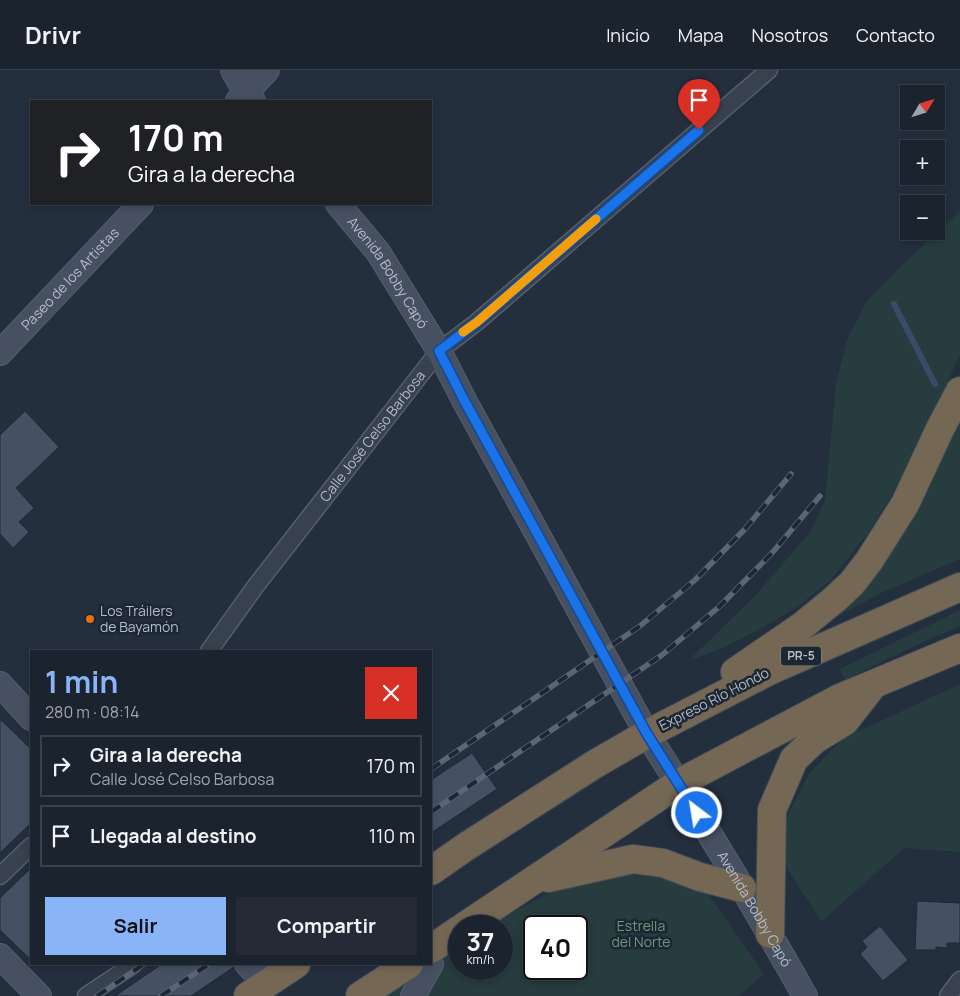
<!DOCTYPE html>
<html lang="es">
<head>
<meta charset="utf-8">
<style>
	body { margin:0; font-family:Manrope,sans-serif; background:#242b36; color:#f1f3f6; height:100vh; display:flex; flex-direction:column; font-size:19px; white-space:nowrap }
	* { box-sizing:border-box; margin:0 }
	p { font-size:16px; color:#a0a4aa }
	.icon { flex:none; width:28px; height:28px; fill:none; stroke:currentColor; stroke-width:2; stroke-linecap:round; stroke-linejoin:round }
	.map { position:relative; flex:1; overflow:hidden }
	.panel { position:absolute; left:30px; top:580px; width:402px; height:315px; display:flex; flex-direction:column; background:#1b232e; border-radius:0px; box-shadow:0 2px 8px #0003,0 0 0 1px #39404a }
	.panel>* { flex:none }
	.top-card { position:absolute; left:30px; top:30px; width:402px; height:105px; border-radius:0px; box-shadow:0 2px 8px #0003,0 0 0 1px #39404a; background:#202124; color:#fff; overflow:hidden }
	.needle { width:32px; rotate:52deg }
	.tools { position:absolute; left:900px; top:15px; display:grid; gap:10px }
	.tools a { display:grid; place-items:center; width:45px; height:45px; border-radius:0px; background:#1b232e; box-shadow:0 2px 8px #0003,0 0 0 1px #39404a; font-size:25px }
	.speed { position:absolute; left:448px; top:845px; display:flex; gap:10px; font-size:25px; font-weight:700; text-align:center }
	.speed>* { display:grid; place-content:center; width:65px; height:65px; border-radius:50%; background:#1b232e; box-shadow:0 2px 8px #0003,0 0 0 1px #39404a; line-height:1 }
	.speed small { font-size:12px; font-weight:400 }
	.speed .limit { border:2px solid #111; border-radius:8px; background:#fff; color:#111 }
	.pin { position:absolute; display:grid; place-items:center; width:42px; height:42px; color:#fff; margin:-51px -21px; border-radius:50% 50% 50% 0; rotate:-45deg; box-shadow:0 0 5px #0007 }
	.pin .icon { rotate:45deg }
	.me { position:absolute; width:55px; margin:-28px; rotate:329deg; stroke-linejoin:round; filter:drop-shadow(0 0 4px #0008) }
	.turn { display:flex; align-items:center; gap:18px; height:105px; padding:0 15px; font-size:22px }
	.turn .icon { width:65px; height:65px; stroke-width:2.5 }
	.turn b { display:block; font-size:35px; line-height:42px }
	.round { display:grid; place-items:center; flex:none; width:52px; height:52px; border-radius:0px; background:#242b36 }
	.headline { display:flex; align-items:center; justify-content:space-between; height:85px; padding:0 15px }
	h1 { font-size:30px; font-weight:700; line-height:38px; color:#8ab4f8 }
	.action { display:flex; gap:10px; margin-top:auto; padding:10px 15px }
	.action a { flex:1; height:58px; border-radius:0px; background:#8ab4f8; color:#111; font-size:20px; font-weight:700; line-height:58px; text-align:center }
	.action a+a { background:#242b36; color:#f1f3f6 }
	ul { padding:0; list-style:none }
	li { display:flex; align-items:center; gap:15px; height:62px; margin:0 10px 8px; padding:0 5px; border:2px solid #39404a; border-radius:0px }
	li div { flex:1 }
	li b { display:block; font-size:19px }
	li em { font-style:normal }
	header { display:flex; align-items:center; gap:30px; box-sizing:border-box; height:70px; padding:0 25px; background:#1b232e; border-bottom:1px solid #39404a }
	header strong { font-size:24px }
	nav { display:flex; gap:28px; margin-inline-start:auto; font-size:18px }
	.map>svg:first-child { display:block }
	.green { fill:#263c3f; fill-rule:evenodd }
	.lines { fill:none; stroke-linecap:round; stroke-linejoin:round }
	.stream { stroke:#394c67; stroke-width:6 }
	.building { fill:#455162; stroke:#1f2835 }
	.street-casing { stroke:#565f6c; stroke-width:19 }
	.secondary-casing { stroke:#565f6c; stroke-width:26 }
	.highway-casing { stroke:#434c59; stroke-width:30 }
	.street { stroke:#38414e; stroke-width:16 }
	.secondary { stroke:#465061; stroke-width:24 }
	.highway { stroke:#746855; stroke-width:28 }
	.rail-casing { stroke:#5a6575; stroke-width:5.5 }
	.rail { stroke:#1d2633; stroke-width:4; stroke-dasharray:11; stroke-linecap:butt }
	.route-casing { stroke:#114b97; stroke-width:12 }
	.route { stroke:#1a73e8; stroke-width:9 }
	.slow { stroke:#f59e0b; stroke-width:9 }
	.food-dot { fill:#e8710a; stroke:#1d2633; stroke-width:2 }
	.labels { text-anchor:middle; stroke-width:5; stroke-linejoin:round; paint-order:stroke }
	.shield { fill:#1d2633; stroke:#878f9c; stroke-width:1 }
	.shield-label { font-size:12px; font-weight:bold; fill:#b4bcc9 }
	.street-label { font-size:14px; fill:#b4bcc9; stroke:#1d2633 }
	.poi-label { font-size:14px; fill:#b4bcc9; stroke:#1d2633; text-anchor:start }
	.park-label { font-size:14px; fill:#6b9a76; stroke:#1d2633 }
</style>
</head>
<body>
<header>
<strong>Drivr</strong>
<nav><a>Inicio</a><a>Mapa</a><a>Nosotros</a><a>Contacto</a></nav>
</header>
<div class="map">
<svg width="960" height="926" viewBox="0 0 960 926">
	<rect width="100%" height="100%" fill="#242f3e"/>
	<g class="green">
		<polygon points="960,141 960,284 927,359 897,417 868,463 831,510 794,539 754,562 720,579 688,591 754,527 811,461 825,430 836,313 848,267 867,231 899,198"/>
		<polygon points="960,338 960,489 879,524 820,556"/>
		<path d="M 960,540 L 960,556 C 920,573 884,590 845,610 L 840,599 Z"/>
		<polygon points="960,614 960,782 904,778 822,851 785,796 784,752 809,704 842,669"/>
		<path d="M 646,801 L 707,822 L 764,904 L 738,926 L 385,926 L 459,875 L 459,899 L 501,899 L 501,856 L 488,856 L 565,814 ZM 534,856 L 576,856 L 576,899 L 534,899 Z"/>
	</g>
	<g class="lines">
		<polyline class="stream" points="894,234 935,314"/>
	</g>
	<g class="building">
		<polygon points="25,341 59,377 16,418 34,438 19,452 29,462 13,478 0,464 0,365"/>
		<polygon points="0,649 31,679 31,753 0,783"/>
		<polygon points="472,683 497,719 431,763 431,710"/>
		<polygon points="31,798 31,890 0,860 0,828"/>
		<polygon points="917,831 960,833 960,873 947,873 947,878 936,877 936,880 915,880"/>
		<polygon points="880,856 908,890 883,911 860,884 867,877 862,871"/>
		<polygon points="162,894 234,894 234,897 191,926 115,926"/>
	</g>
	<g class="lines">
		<defs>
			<g id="street">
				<path id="s1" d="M 209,581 L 255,517 L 439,281 L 477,252 L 769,0"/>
				<polyline points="0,806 31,776"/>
				<polyline points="86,926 134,894"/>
				<polyline points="948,926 960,910"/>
			</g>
			<g id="secondary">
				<polyline points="233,0 246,23 253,31"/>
				<polyline points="238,31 267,0"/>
				<path id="s2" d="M 338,134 L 378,182 L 439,281 L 464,330 L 647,664 C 702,750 755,837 805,926"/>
				<path id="s3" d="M 0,283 L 141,134"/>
				<polyline points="0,614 31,648"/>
				<polyline points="0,886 39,926"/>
				<polyline points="247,894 266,914"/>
				<polyline points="413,926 431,894"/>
			</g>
			<g id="highway">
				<polyline points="735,602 802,556 835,529 852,513 869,491 905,434 940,359 960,321"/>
				<polyline points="431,801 467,776 595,694 647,664 769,601 960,517"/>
				<polyline points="548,808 633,789 663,793 700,807 742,818"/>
				<polyline points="465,856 679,713 840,628 960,578"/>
				<polyline points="770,864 772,740 794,689 814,670 845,651 873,615"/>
				<polyline points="431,879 459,860"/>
				<polyline points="248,926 296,894"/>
				<polyline points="360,926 409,894"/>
			</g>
		</defs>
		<use href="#street" class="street-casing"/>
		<use href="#secondary" class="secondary-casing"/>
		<use href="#highway" class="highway-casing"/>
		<use href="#street" class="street"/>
		<use href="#secondary" class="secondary"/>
		<use href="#highway" class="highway"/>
		<defs>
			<g id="rail">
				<polyline points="431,699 640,556 695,510 745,459 791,404"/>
				<polyline points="431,742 662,585 720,536 772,483 820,426"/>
				<polyline points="97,926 144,894"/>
				<polyline points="161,926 209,894"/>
			</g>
		</defs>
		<use href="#rail" class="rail-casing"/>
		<use href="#rail" class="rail"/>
	</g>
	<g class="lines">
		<defs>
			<polyline id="route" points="697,743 647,664 464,330 439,281 477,252 699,60"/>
		</defs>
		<use href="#route" class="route-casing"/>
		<use href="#route" class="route"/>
		<polyline class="slow" points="463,262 477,252 596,149"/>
	</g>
	<circle class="food-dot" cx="90" cy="549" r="5"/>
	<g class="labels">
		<rect class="shield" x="781" y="576.5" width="40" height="19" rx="4"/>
		<g class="shield-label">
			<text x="801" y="590">PR-5</text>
		</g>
		<g class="street-label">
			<text dy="5" stroke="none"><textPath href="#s2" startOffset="85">Avenida Bobby Capó</textPath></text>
			<text dy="5" stroke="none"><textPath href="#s3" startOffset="102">Paseo de los Artistas</textPath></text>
			<text dy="5" stroke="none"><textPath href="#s1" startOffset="270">Calle José Celso Barbosa</textPath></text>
			<text transform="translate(714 629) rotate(-27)" y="5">Expreso Río Hondo</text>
			<text dy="5" stroke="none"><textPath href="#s2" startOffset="820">Avenida Bobby Capó</textPath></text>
		</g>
		<g class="poi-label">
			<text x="100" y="546">Los Tráilers<tspan x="100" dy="16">de Bayamón</tspan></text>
		</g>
		<g class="park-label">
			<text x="641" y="861">Estrella<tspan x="641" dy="16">del Norte</tspan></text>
		</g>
	</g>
</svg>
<div class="tools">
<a><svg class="needle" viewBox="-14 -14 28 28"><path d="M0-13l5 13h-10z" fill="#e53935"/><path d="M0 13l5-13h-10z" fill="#a0a4aa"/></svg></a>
<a>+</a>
<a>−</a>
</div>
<div class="speed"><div>37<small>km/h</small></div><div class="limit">40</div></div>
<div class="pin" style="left:699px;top:60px;background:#d93025"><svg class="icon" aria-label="arrive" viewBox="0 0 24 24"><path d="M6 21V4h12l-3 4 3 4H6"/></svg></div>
<svg class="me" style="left:697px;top:743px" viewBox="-20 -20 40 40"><circle r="17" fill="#1a73e8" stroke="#fff" stroke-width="3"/><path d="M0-11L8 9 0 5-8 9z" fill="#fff"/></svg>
<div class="top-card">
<div class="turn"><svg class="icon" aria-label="right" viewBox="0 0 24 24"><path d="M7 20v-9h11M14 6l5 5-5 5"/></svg><div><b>170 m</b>Gira a la derecha</div></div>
</div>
<section class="panel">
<div class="headline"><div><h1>1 min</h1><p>280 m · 08:14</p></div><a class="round" style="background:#d93025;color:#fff"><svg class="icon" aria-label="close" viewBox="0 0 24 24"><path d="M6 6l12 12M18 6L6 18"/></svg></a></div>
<ul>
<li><svg class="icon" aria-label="right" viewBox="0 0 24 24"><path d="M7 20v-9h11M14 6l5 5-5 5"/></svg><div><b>Gira a la derecha</b><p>Calle José Celso Barbosa</p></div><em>170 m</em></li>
<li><svg class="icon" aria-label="arrive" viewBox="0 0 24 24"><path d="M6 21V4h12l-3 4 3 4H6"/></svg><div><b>Llegada al destino</b></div><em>110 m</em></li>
</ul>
<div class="action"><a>Salir</a><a>Compartir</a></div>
</section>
</div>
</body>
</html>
